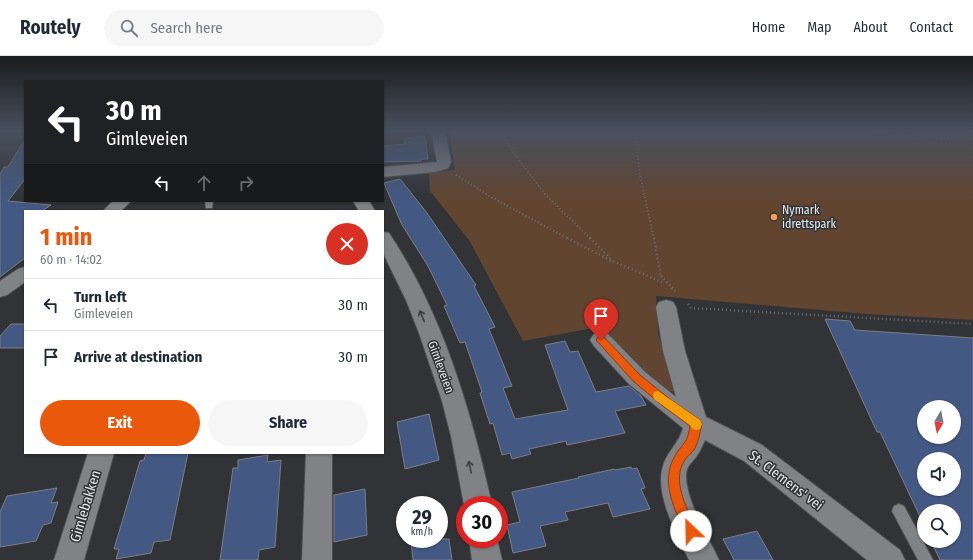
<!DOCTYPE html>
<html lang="en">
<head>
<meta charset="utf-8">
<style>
	body { margin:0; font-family:"Fira Sans Condensed",sans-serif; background:#f6f6f7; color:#1f2937; height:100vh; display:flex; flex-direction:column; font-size:15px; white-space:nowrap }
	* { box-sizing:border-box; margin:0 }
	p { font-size:13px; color:#747a83 }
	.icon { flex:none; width:22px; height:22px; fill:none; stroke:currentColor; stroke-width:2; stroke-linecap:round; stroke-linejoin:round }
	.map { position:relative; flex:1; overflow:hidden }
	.drawer { position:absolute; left:24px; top:154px; width:360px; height:244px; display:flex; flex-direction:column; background:#fff; border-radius:0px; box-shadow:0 1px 3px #0004 }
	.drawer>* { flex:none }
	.banner { position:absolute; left:24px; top:24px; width:360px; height:122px; border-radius:0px; box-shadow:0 1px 3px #0004; background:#202124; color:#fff; overflow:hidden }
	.needle { width:26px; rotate:190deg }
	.buttons { position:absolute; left:917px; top:344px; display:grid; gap:8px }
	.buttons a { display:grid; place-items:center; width:44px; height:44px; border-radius:50%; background:#fff; box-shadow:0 1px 3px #0004; font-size:20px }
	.speed { position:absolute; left:396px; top:440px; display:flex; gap:8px; font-size:20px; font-weight:700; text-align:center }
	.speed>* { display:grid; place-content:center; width:52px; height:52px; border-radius:50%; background:#fff; box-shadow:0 1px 3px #0004; line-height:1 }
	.speed small { font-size:10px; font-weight:400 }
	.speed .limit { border:6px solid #d22; background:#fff; color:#111 }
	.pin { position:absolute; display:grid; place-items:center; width:34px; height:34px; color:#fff; margin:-41px -17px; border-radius:50% 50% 50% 0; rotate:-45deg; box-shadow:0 0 4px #0007 }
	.pin .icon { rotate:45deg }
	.me { position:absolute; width:44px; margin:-22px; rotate:336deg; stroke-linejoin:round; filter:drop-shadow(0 0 3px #0008) }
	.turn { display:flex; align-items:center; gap:14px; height:84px; padding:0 16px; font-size:18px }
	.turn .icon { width:52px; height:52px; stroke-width:2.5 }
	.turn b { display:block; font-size:28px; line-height:34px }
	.lanes { display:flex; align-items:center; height:38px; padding:0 16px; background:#0003; justify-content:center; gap:20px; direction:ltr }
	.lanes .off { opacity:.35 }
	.round { display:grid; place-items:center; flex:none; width:42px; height:42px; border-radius:21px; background:#f6f6f7 }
	.head { display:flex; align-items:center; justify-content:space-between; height:68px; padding:0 16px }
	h1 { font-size:24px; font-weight:700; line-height:30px; color:#ea580c }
	.primary-button { display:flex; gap:8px; margin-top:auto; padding:8px 16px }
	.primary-button a { flex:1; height:46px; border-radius:24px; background:#ea580c; color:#fff; font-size:16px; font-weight:700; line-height:46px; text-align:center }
	.primary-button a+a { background:#f6f6f7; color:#1f2937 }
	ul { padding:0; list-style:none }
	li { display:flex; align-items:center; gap:12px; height:52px; padding:0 16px; border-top:1px solid #e0e1e3 }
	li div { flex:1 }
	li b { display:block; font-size:15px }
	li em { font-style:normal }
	header { display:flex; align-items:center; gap:24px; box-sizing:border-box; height:56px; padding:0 20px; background:#fff; border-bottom:1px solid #e0e1e3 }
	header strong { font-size:19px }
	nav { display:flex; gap:22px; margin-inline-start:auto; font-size:14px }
	.search { width:280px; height:36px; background:#f6f6f7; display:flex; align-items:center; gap:10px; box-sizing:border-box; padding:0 14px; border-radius:22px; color:#747a83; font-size:15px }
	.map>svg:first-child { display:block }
	.green { fill:#624530 }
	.building { fill:#435882; stroke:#7c7e82; fill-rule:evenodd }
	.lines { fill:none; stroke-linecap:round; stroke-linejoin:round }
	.lane-casing { stroke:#4e5053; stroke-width:2 }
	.street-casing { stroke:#4e5053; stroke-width:2 }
	.path-far1 { stroke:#6c6d71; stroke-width:2; stroke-dasharray:1 2.5; stroke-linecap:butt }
	.path { stroke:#6c6d71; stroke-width:2.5; stroke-dasharray:1 3; stroke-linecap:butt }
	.lane { fill:#808286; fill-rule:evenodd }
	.street { fill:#808286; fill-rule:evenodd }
	.oneway { stroke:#3d3f43 }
	.route { fill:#ea580c; stroke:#983908 }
	.slow { fill:#f59e0b }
	.poi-dot { fill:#fd9d55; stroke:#313337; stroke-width:1.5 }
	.labels { text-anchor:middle; stroke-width:3; stroke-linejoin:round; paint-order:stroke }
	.poi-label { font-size:12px; fill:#e6e7e9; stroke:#313337; text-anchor:start }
	.street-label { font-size:12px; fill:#e6e7e9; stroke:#313337 }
	.near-street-label { font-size:14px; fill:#e6e7e9; stroke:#313337 }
</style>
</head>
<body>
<header>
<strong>Routely</strong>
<div class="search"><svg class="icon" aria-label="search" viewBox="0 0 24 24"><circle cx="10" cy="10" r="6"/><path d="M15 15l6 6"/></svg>Search here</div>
<nav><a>Home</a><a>Map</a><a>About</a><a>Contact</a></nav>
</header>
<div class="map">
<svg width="973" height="504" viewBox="0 0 973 504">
	<rect width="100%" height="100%" fill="#313337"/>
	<polygon class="green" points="449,75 968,75 973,79 973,264 867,258 656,240 658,277 675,336 658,333 599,271 523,285 469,184 430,135 429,116 455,114"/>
	<g class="building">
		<polygon points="425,80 428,103 421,103 421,105 383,106 383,90 405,88 405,82"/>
		<polygon points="25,83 25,123 8,145 51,149 42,155 25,155 25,202 0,221 0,118 4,111 8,111"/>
		<polygon points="400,123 427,157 476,229 474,230 495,271 489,273 512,330 503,332 515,363 568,354 545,289 565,285 570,296 578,295 596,336 629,330 641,340 646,349 615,355 625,377 567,389 566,385 529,393 531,398 512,403 510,397 502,399 493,367 490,368 480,337 482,336 465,286 460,287 444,250 447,249 428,210 402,169 384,127"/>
		<path d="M 825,263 L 850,265 L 855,274 L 973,282 L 973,504 L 940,504 L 931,485 L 954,485 L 954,455 L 924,455 L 924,469 L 880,376 L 877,376 ZM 924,351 L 954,351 L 954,381 L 924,381 ZM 924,403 L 954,403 L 954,433 L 924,433 Z"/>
		<polygon points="11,268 25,268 25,292 0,292 0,280"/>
		<polygon points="429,358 439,404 405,413 397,366"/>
		<polygon points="146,397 188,397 170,484 154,486 151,497 116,503 119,493 114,493 140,405 144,404"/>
		<polygon points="268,399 267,406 281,404 275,491 259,494 258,504 220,504 233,412 238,412 238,404"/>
		<polygon points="631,411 632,413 637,412 645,432 641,433 650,453 613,461 608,447 565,456 568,464 540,470 546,490 513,497 507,469 520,466 512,436 579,422 578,421 614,413 615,414"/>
		<polygon points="57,432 51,447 58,446 51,467 43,469 36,485 0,491 0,456 7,440"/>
		<polygon points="365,433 367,479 334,486 334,439"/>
		<polygon points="757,475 773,504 734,504 723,483"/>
		<polygon points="411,483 449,483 452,504 413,504"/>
	</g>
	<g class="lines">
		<defs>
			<g id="lane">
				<polygon points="205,145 213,145 212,152 206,152"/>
				<polygon points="899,448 904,450 933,504 918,504 892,455 894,450"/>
			</g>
			<g id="street">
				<polygon points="431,75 445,75 451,106 448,112 435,116 383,121 383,111 437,106"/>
				<polygon points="113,145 131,145 121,155 103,155"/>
				<polygon points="353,145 369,145 375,155 359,155"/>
				<path d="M 383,176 L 389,177 C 443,258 471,355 492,449 L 465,449 L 465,450 L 464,449 L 451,380 L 442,345 L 419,277 L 406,244 L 383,197 Z"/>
				<polygon points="25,211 25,226 7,239 0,241 0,225 18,213"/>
				<path d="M 666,244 L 673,246 L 676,251 L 685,295 L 706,361 L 762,389 L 900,494 L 905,504 L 867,504 L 744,405 L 705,384 C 702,390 700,396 696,401 C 694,404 690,407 688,411 C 678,432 710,484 719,504 L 689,504 C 677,479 654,437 663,410 C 667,395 679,388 683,372 L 629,328 L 594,290 L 590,284 L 594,278 L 601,276 L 608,278 L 645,316 L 676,341 L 663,295 L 656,251 L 659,246 Z"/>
				<polygon points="88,397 114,397 84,504 54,504"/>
				<polygon points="306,397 332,397 332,504 302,504"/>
				<polygon points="469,483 497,483 502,504 472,504"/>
			</g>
		</defs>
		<use href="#lane" class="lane-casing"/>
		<use href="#street" class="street-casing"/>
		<g class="path-far1">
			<polyline points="500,75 516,100 545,138 591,183"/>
			<path d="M 637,75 C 634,106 648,152 654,183"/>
			<polyline points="797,75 811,75"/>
			<polyline points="811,75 973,83"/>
			<polyline points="965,75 973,81"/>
			<polyline points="456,119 491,141 569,183"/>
		</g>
		<g class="path">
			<polyline points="567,182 610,204 662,226"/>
			<polyline points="590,182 613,205"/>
			<polyline points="654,182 661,221"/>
			<polyline points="661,220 675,235"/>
			<polyline points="688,248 691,252 973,268"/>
		</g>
		<use href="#lane" class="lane"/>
		<use href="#street" class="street"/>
	</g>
	<defs><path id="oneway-shaft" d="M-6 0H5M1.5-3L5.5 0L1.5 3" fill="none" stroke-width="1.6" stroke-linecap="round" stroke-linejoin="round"/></defs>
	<g class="oneway">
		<use href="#oneway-shaft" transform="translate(422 260) rotate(-112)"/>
		<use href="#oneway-shaft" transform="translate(470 411) rotate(-101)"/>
	</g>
	<linearGradient id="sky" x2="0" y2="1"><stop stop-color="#1b1c1e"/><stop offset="0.52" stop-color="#48505e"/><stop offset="1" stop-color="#48505e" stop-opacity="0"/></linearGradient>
	<rect width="973" height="145" fill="url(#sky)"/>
	<path class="route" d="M 601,280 L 604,281 L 640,319 L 671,344 L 700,364 L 702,368 C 700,375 699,385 695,392 C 692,397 686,401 683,407 C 672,428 689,456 697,475 L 696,480 L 691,481 L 686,480 C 676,455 659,426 675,400 C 677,395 681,392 684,387 C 688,383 689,375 690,370 L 663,350 L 633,325 L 598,286 L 596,284 L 598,281 Z"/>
	<polygon class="slow" points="658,335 700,364 702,368 700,373 696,374 692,373 691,370 654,343 653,340 654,336"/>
	<circle class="poi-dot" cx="774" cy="161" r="4"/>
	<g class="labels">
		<g class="poi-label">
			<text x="782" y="158">Nymark<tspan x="782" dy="14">idrettspark</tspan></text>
		</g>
		<g class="street-label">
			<text transform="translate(441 311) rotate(70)" y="4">Gimleveien</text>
		</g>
		<g class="near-street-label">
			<text transform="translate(786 424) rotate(37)" y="5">St. Clemens' vei</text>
			<text transform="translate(85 450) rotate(-73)" y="5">Gimlebakken</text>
		</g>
	</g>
</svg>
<div class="buttons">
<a><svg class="needle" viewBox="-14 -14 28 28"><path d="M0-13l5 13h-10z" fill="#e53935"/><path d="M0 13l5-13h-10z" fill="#747a83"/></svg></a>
<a><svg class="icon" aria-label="sound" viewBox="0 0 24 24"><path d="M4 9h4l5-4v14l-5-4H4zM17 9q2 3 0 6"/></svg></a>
<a><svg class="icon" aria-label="search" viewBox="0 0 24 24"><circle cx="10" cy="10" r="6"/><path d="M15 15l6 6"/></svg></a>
</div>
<div class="speed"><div>29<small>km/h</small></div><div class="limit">30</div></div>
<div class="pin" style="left:601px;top:284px;background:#d93025"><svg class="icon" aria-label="arrive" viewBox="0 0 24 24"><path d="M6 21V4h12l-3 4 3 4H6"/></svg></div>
<svg class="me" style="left:691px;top:475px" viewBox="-20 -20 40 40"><circle r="19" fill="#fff"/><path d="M0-13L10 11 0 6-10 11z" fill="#ea580c"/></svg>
<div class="banner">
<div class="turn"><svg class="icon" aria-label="left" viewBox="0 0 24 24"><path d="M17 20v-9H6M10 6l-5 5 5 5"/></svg><div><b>30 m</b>Gimleveien</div></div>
<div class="lanes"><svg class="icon" aria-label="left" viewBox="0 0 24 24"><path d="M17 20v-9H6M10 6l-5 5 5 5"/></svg><svg class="icon off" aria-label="ahead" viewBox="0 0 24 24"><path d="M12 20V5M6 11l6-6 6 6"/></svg><svg class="icon off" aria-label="right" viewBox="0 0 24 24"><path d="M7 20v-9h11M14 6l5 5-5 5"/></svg></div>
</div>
<section class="drawer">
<div class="head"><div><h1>1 min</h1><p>60 m · 14:02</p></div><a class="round" style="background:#d93025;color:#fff"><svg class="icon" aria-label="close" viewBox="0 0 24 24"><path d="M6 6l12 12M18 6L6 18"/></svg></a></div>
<ul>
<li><svg class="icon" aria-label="left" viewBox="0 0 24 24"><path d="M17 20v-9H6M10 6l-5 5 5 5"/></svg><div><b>Turn left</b><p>Gimleveien</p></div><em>30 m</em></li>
<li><svg class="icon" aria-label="arrive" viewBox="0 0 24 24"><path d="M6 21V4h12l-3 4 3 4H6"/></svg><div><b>Arrive at destination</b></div><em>30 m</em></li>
</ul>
<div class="primary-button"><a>Exit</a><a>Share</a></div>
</section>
</div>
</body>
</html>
